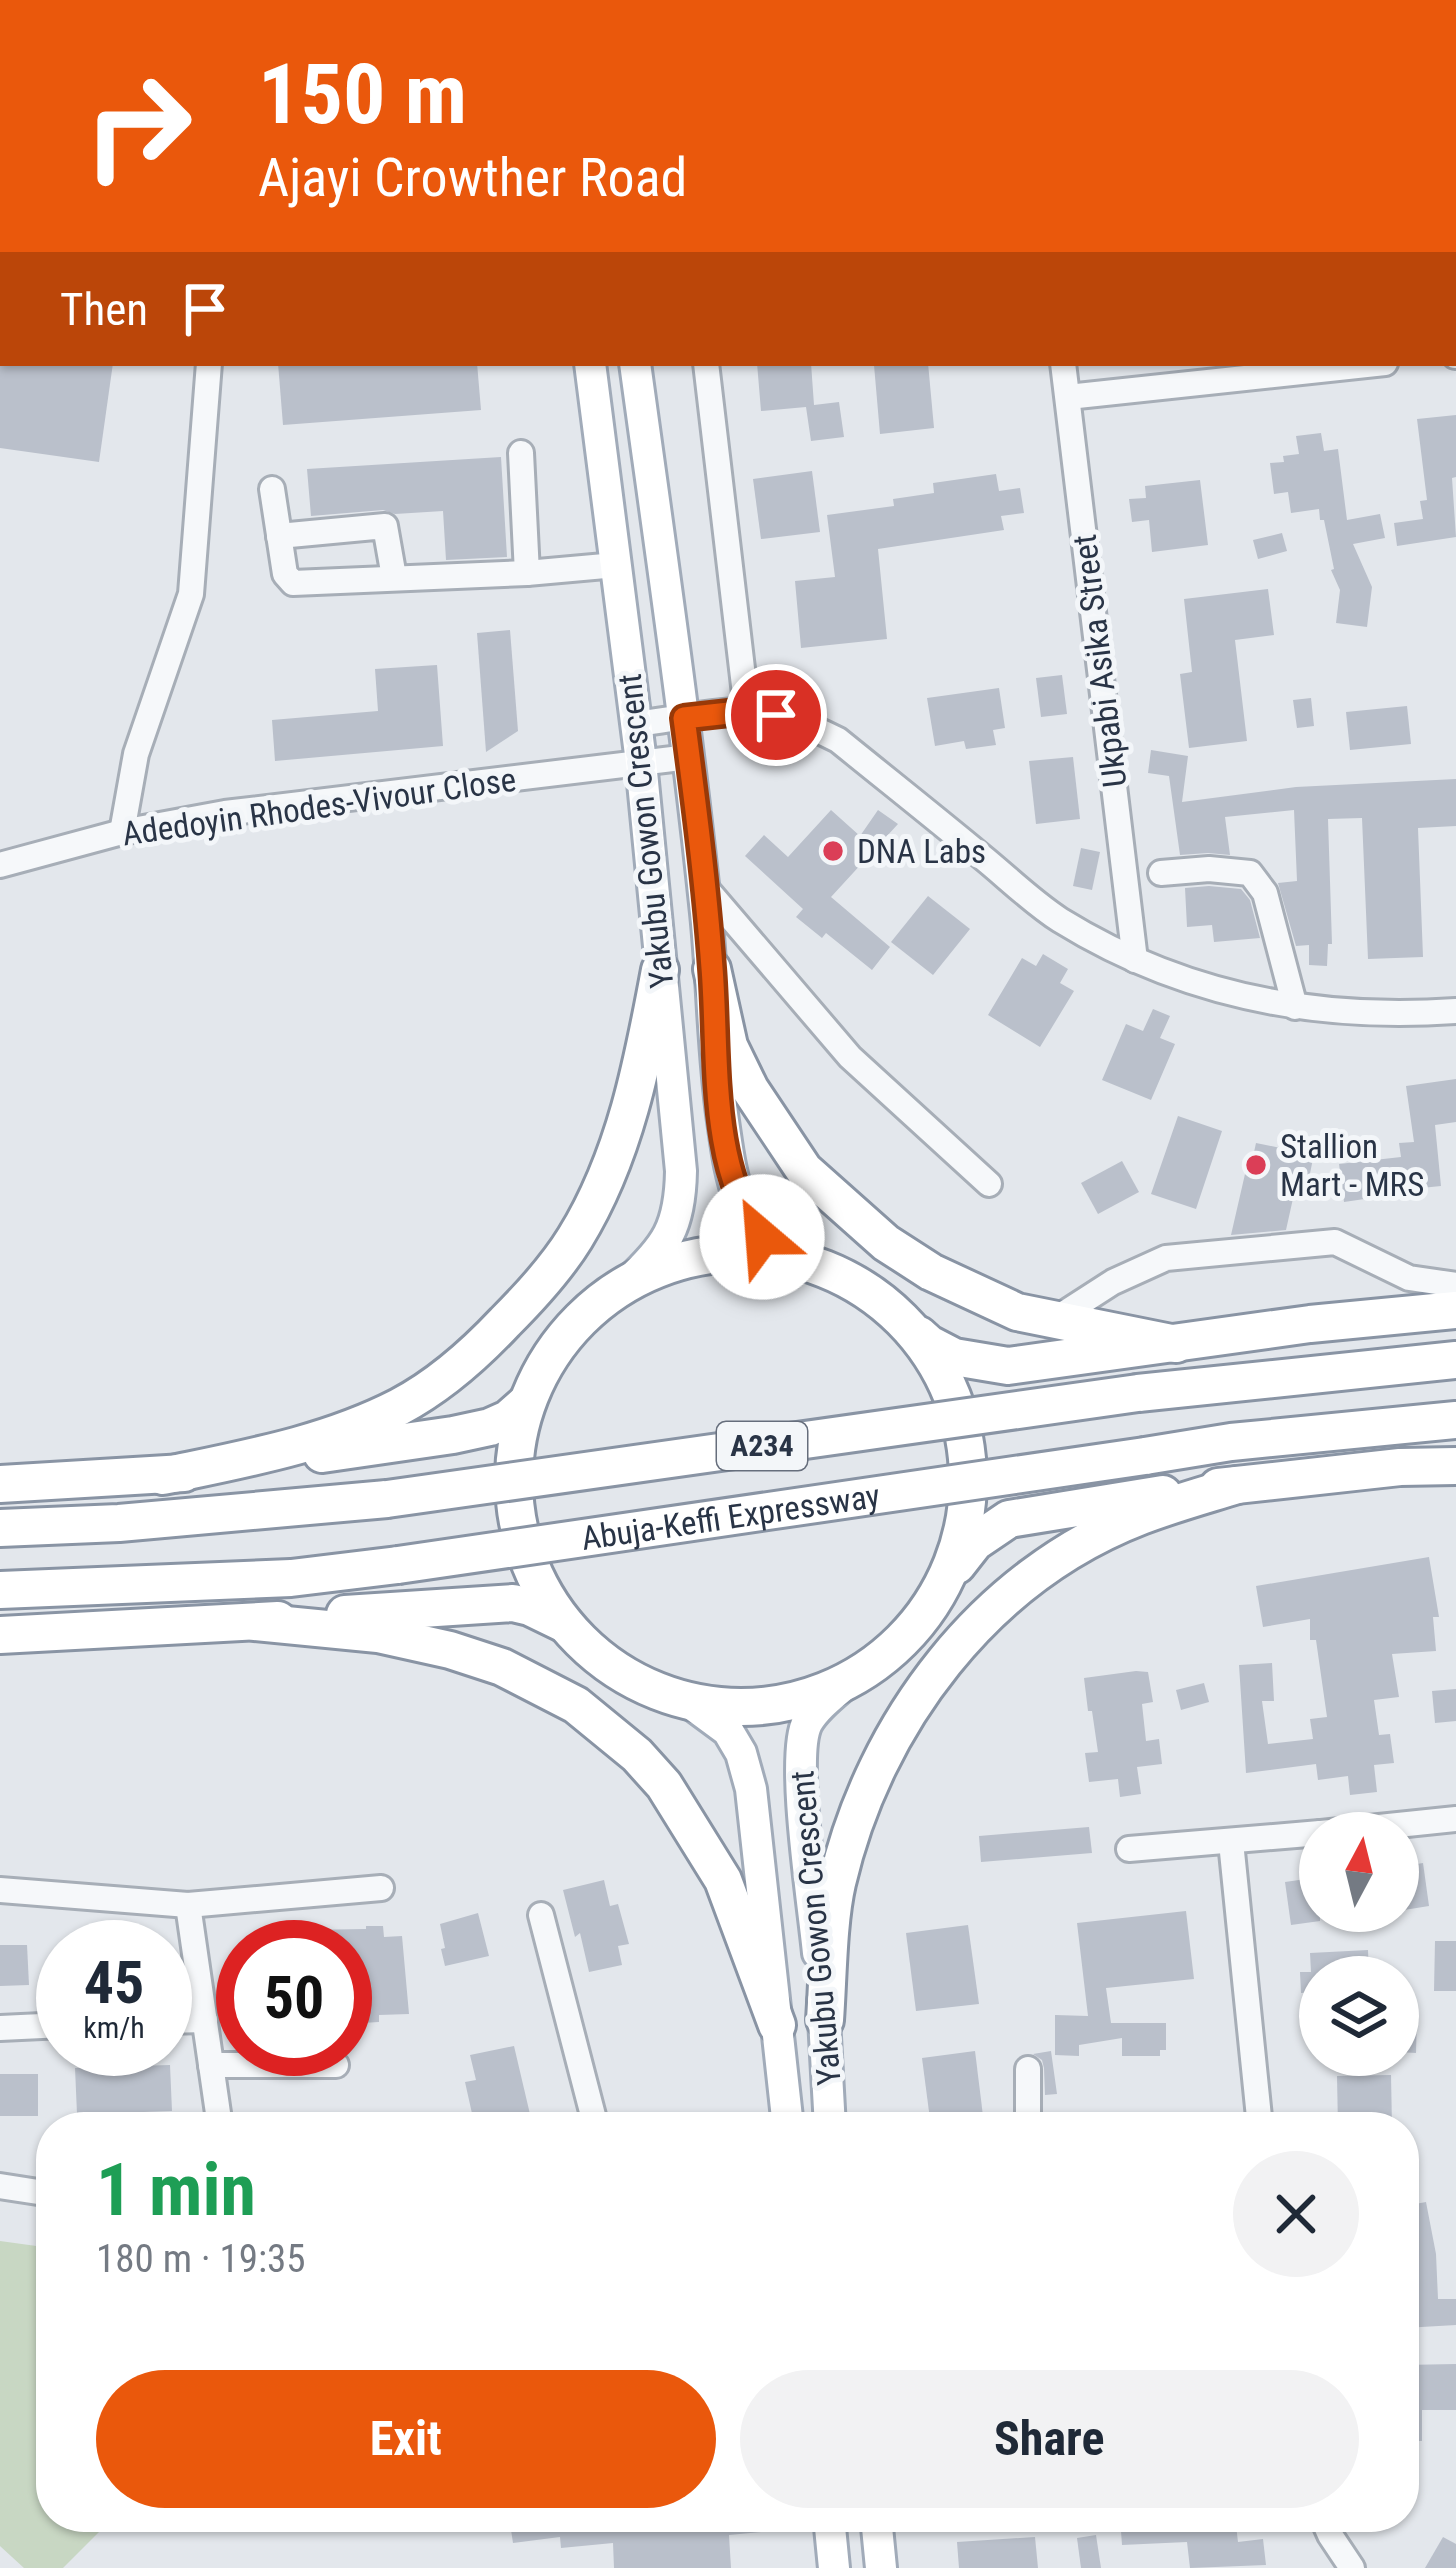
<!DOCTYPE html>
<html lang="en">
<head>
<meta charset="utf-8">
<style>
	body { margin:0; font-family:"Roboto Condensed",sans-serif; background:#f2f2f3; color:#1f2937; height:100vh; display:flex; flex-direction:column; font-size:45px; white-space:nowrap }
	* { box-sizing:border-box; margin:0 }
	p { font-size:39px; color:#747a83 }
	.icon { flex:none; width:66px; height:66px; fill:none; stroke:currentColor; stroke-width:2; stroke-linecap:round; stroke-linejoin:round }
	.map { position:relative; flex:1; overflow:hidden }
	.drawer { position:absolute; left:36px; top:2112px; width:1383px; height:420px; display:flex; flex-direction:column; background:#fff; border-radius:48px; box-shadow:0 3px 9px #0004 }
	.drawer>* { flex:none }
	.guide { position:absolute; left:0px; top:0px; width:1458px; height:366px; box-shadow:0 3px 9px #0004; background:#ea580c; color:#fff; overflow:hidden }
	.needle { width:78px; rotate:7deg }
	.fabs { position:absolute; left:1299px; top:1812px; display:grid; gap:24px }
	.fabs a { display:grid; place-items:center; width:120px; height:120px; border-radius:50%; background:#fff; box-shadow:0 3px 9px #0004; font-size:60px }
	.speed { position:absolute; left:36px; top:1920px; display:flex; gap:24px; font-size:60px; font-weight:700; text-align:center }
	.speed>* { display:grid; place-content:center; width:156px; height:156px; border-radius:50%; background:#fff; box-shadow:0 3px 9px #0004; line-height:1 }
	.speed small { font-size:30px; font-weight:400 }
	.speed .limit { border:18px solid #d22; background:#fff; color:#111 }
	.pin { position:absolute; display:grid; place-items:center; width:102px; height:102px; color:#fff; margin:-51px; border:6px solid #fff; border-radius:50%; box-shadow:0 3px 12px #0007 }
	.me { position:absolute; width:132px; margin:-66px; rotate:333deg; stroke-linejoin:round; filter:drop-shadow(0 0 9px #0008) }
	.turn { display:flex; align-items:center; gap:42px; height:252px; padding:0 60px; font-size:54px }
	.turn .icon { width:156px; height:156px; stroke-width:2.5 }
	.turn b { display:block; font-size:84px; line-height:102px }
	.then { display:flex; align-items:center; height:114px; padding:0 60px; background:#0003; gap:24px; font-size:45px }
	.round { display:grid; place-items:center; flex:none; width:126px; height:126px; border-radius:63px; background:#f2f2f3 }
	.summary { display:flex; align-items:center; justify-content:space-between; height:204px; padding:0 60px }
	h1 { font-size:72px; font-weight:700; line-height:90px; color:#1e9e55 }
	.primary-button { display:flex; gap:24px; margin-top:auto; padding:24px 60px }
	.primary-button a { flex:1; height:138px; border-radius:72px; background:#ea580c; color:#fff; font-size:48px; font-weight:700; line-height:138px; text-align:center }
	.primary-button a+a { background:#f2f2f3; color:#1f2937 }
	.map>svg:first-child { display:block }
	.green { fill:#c8d7c3 }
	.building { fill:#bac0cb }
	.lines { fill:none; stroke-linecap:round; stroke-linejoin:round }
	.minor-casing { stroke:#a7aeb7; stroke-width:30 }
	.major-casing { stroke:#a1abb9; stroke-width:36 }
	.highway-casing { stroke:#8994a4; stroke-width:42 }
	.minor { stroke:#f6f8fa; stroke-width:24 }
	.major { stroke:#fff; stroke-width:30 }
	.highway { stroke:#fff; stroke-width:36 }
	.highway-bridge-casing { stroke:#8994a4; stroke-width:42; stroke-linecap:butt }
	.highway-bridge { stroke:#fff; stroke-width:36 }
	.route-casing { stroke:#983908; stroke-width:30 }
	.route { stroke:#ea580c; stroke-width:21 }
	.poi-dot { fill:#db3e57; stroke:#f3f6f9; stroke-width:4.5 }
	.labels { text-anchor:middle; stroke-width:10; stroke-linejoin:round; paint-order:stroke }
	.shield { fill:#f3f6f9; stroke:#666e7c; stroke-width:3 }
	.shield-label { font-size:30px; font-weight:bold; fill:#293446 }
	.street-label { font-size:33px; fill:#293446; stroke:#f3f6f9 }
	.poi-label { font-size:33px; fill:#293446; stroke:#f3f6f9; text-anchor:start }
</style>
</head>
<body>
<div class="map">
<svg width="1456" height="2568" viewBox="0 0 1456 2568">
	<rect width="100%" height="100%" fill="#e3e7ec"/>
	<polygon class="green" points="0,2241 51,2248 51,2517 123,2517 111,2520 63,2568 24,2568 0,2546"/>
	<g class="building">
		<polygon points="0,363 113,363 99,462 0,448"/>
		<polygon points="278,363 477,363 481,410 283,425"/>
		<polygon points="757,363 811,363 814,405 839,402 844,437 811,441 806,407 761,411"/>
		<polygon points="898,363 928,363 934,428 880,434 874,365"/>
		<polygon points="1456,415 1456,477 1452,478 1456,537 1397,546 1394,523 1423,519 1420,501 1427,500 1417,419"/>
		<polygon points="1321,433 1324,451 1338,449 1347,520 1380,514 1385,538 1353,544 1372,587 1367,627 1336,623 1340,590 1331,570 1334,569 1324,520 1320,520 1319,509 1291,513 1288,492 1274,494 1270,463 1284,462 1283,456 1299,454 1296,436"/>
		<polygon points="501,457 507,557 446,560 443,511 395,514 383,510 311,516 307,469"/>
		<polygon points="812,471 820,532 761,539 753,479"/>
		<polygon points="996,474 999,491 1020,488 1024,513 1001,516 1004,530 878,549 887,639 801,648 795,581 835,577 827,515 894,506 893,499 934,493 933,483"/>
		<polygon points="1200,480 1208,545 1152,552 1149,520 1132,522 1129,499 1146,498 1145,486"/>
		<polygon points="1282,533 1287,551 1258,559 1253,540"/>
		<polygon points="1268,589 1274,635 1235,640 1247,741 1189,748 1180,674 1192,672 1184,599"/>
		<polygon points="510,630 518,731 486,752 477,633"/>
		<polygon points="437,665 443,746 275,761 272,720 378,711 375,669"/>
		<polygon points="1062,675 1067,714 1041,717 1036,678"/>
		<polygon points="999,688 1005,728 993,730 996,745 966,749 964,741 935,746 927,698"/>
		<polygon points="1311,698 1314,726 1297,728 1293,700"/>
		<polygon points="1407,706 1411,744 1350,750 1346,712"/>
		<polygon points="1151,750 1188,756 1182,802 1296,787 1456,779 1456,826 1418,828 1423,957 1368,959 1362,818 1328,819 1332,944 1328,944 1327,966 1309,965 1309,945 1296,946 1278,883 1297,881 1294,810 1225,817 1230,855 1208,853 1180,855 1169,776 1148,773"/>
		<polygon points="1073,757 1080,819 1036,824 1029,761"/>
		<polygon points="831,810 860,836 878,810 898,824 831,897 890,947 872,970 826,933 822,938 796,917 803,909 745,856 764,835 788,857"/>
		<polygon points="1081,848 1100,852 1092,890 1073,886"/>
		<polygon points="1209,886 1241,889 1250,900 1260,938 1214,942 1212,925 1187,927 1185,888"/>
		<polygon points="928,896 970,929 933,975 891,942"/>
		<polygon points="1043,954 1068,969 1060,983 1074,991 1040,1047 988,1015 1022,958 1036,966"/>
		<polygon points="1153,1009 1170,1016 1160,1038 1175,1044 1151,1100 1102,1080 1126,1024 1143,1031"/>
		<polygon points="1456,1079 1456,1122 1435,1125 1441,1186 1392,1191 1392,1195 1344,1202 1339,1164 1401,1157 1399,1143 1414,1142 1406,1086"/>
		<polygon points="1178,1116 1222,1131 1196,1209 1151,1194"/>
		<polygon points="1256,1143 1295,1151 1296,1145 1315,1149 1307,1188 1296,1185 1286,1230 1231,1235 1245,1174 1249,1175"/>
		<polygon points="1122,1161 1139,1192 1098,1214 1081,1183"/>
		<polygon points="1429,1557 1439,1617 1433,1617 1436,1651 1392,1654 1399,1697 1374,1700 1379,1735 1390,1734 1394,1763 1374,1765 1377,1792 1350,1795 1348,1776 1318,1780 1316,1764 1246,1773 1239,1665 1272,1663 1274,1701 1262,1701 1268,1744 1313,1739 1310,1719 1327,1717 1316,1640 1310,1640 1310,1619 1263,1627 1256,1586"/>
		<polygon points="1136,1671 1148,1672 1153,1702 1142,1704 1146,1741 1159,1739 1162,1764 1137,1767 1141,1794 1120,1797 1118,1779 1089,1782 1085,1753 1098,1752 1092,1711 1088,1711 1084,1678"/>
		<polygon points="1204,1683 1209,1702 1181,1710 1176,1690"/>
		<polygon points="1456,1689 1456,1721 1435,1723 1432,1691"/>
		<polygon points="1089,1827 1092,1853 981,1862 979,1836"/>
		<polygon points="1423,1863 1429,1906 1398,1911 1398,1867"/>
		<polygon points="1320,1877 1320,1921 1291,1925 1285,1882"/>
		<polygon points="604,1880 610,1906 618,1904 629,1944 618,1946 622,1965 589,1972 580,1933 575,1937 563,1890"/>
		<polygon points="1186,1911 1194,1979 1106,1988 1111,2023 1166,2023 1166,2050 1160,2050 1160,2056 1122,2056 1122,2038 1079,2045 1079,2056 1055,2055 1055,2015 1088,2016 1077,1923"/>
		<polygon points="478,1913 489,1956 445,1966 441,1949 445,1948 440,1924"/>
		<polygon points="968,1925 979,2004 916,2011 906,1933"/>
		<polygon points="366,1926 383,1926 384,1937 402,1936 409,2014 379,2015 379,2022 345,2024 345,1947 302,1947 302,1930 366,1929"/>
		<polygon points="1435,1941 1456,1941 1456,1991 1434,1991"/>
		<polygon points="0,1945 27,1945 29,1985 0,1986"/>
		<polygon points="1368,1950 1369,1977 1320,1977 1320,1992 1301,1993 1300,1972 1311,1972 1310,1953"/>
		<polygon points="1398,2015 1417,2015 1416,2053 1398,2052"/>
		<polygon points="514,2046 533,2127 475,2127 465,2082 476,2080 470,2055"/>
		<polygon points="975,2051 984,2124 931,2127 922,2058"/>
		<polygon points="1051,2051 1057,2094 1045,2095 1044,2068 1042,2060 1033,2054"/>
		<polygon points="170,2065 172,2111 144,2112 145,2120 105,2121 104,2114 77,2114 75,2068"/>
		<rect x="0" y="2074" width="38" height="42"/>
		<polygon points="1391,2075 1392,2127 1338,2127 1337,2076"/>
		<polygon points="1426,2202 1436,2254 1438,2299 1456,2299 1456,2325 1404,2328 1404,2206"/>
		<polygon points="1456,2364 1456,2410 1422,2410 1422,2441 1404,2441 1404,2365"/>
		<polygon points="509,2517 772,2517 772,2531 729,2535 731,2568 614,2568 613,2543 561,2548 560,2537 513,2543"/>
		<polygon points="1120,2517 1173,2517 1173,2523 1235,2517 1238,2542 1263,2539 1266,2565 1190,2568 1187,2542 1122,2545"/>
		<polygon points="1096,2535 1101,2568 1081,2568 1077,2538"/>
		<polygon points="1035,2537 1038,2568 959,2568 957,2542"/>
		<polygon points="1443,2537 1456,2544 1456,2568 1425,2568"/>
	</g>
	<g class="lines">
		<defs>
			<g id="minor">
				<polyline points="189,0 191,3"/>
				<polyline points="664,0 664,3"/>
				<polyline points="1025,0 1025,3"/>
				<polyline points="1448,3 1449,0"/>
				<polyline points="1455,356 1456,355"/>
				<polyline points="706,363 747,711"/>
				<polyline points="1063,363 1135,960"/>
				<polyline points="1068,397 1385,363"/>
				<polyline points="521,453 527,573"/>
				<polyline points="272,489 285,574 293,583 527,573 616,565"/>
				<polyline points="279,536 385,526 394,577"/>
				<path d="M 635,724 C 671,720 714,710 749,711 C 781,713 810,726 838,740 C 886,779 934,817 981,856 C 1007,877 1032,902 1060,920 C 1181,995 1315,1021 1456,1011"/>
				<polyline points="122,832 136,754 191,594 209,363"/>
				<polyline points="0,865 122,832 225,813 689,757"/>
				<polyline points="1161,873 1209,869 1250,873 1265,893 1295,1007"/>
				<polyline points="703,885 850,1057 989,1184"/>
				<polyline points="1054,1320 1113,1282 1166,1258 1335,1242 1409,1278 1456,1285"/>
				<polyline points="1321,1833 1456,1819"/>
				<polyline points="1231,1842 1260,2127"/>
				<polyline points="1129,1849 1320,1833"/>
				<polyline points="0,1890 188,1905 381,1888"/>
				<polyline points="188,1905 220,2127"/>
				<polyline points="541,1915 596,2127"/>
				<polyline points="165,2021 205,2020"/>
				<polyline points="0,2028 63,2025"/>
				<polyline points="211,2065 336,2065"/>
				<polyline points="1028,2127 1028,2069"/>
				<polyline points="0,2186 51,2194"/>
				<polyline points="1322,2517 1330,2535 1352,2568"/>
			</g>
			<g id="major">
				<polyline points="539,0 539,3"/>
				<polyline points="584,0 585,3"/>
				<path d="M 590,363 L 641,762 L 681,1171 C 680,1227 667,1246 627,1283"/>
				<path d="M 635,363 C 660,546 687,729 706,913 C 713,982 713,1052 723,1121 C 727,1148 730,1175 740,1201 C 752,1229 773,1252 801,1265"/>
				<polyline points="686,1700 728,1731 741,1753 751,1789 788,2127"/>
				<path d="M 818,1953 C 814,1909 790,1757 807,1723 C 817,1705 838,1691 853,1677"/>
				<polyline points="823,2001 830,2127"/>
				<polyline points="829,2517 834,2568"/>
				<polyline points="876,2517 881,2568"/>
			</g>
			<g id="highway">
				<polyline points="712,969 729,1046 750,1089 804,1170 886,1243 931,1272 1017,1312 1176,1344"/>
				<circle cx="741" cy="1480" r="227"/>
				<polyline points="919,1335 929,1344 954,1357 1008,1366 1310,1324 1456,1310"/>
				<polyline points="1138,1393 1456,1360"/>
				<polyline points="322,1454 453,1435 490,1427 508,1419 525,1404"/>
				<polyline points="1145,1456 1231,1442 1456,1420"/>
				<path d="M 163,1476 C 243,1459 325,1445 399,1407 C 439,1386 474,1355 505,1322 C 531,1296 556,1269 575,1238 C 625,1157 643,1062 660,970"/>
				<polyline points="0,1484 184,1473"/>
				<polyline points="1218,1487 1400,1467 1456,1466"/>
				<polyline points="0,1528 119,1523 387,1499"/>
				<polyline points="957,1565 975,1542 1009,1519 1163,1494"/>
				<polyline points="0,1590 291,1578 398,1565"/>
				<polyline points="345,1614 513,1603 530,1607 565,1624"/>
				<polyline points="255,1622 378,1634 450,1650 502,1667 576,1705 637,1755 664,1785 723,1880 777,2025"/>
				<polyline points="0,1635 278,1620"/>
				<path d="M 825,2020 C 828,1978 828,1922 837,1883 C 874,1723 985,1576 1141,1516 C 1172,1504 1205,1495 1237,1485"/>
			</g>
		</defs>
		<use href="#minor" class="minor-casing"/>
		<use href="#major" class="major-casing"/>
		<use href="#highway" class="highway-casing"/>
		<use href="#minor" class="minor"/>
		<use href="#major" class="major"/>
		<use href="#highway" class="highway"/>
		<defs>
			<g id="highway-bridge">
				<polyline points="387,1499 1138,1393"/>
				<path id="s1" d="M 398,1565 L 1145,1456"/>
			</g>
		</defs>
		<use href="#highway-bridge" class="highway-bridge-casing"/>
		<use href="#highway-bridge" class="highway-bridge"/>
	</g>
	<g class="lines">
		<defs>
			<path id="route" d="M 762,1237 C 708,1166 719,1053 712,968 C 706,885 695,801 684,718 L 747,711 L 776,715"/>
		</defs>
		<use href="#route" class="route-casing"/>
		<use href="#route" class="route"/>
	</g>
	<g class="poi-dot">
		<circle cx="833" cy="851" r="12"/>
		<circle cx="1256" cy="1165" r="12"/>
	</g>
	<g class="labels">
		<rect class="shield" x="717" y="1422" width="90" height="48" rx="9"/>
		<g class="shield-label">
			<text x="762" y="1456">A234</text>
		</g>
		<g class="street-label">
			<text transform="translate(1099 661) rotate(-97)" y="12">Ukpabi Asika Street</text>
			<text transform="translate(319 806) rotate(-8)" y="12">Adedoyin Rhodes-Vivour Close</text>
			<text transform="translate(645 831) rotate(-96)" y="12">Yakubu Gowon Crescent</text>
			<text dy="12" stroke="none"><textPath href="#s1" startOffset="336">Abuja-Keffi Expressway</textPath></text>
			<text transform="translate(815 1928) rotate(-95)" y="12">Yakubu Gowon Crescent</text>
		</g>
		<g class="poi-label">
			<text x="857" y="863">DNA Labs</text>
			<text x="1280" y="1158">Stallion<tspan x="1280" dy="38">Mart - MRS</tspan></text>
		</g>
	</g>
</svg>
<div class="fabs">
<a><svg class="needle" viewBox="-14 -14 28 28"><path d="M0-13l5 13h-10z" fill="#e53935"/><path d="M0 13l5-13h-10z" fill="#747a83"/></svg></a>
<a><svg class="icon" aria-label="layers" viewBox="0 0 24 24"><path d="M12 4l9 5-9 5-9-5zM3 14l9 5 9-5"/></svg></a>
</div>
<div class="speed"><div>45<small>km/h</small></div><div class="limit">50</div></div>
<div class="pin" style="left:776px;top:715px;background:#d93025"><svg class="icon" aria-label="arrive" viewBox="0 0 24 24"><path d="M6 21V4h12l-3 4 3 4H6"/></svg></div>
<svg class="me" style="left:762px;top:1237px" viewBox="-20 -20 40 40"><circle r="19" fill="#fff"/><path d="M0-13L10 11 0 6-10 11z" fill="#ea580c"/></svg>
<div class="guide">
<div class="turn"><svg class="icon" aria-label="right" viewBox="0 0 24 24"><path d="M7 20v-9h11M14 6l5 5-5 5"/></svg><div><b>150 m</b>Ajayi Crowther Road</div></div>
<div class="then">Then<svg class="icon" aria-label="arrive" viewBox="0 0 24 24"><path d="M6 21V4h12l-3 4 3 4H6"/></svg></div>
</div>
<section class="drawer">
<div class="summary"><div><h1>1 min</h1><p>180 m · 19:35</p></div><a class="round"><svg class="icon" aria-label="close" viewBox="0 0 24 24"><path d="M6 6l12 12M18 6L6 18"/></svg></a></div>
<div class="primary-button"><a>Exit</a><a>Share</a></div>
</section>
</div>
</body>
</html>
